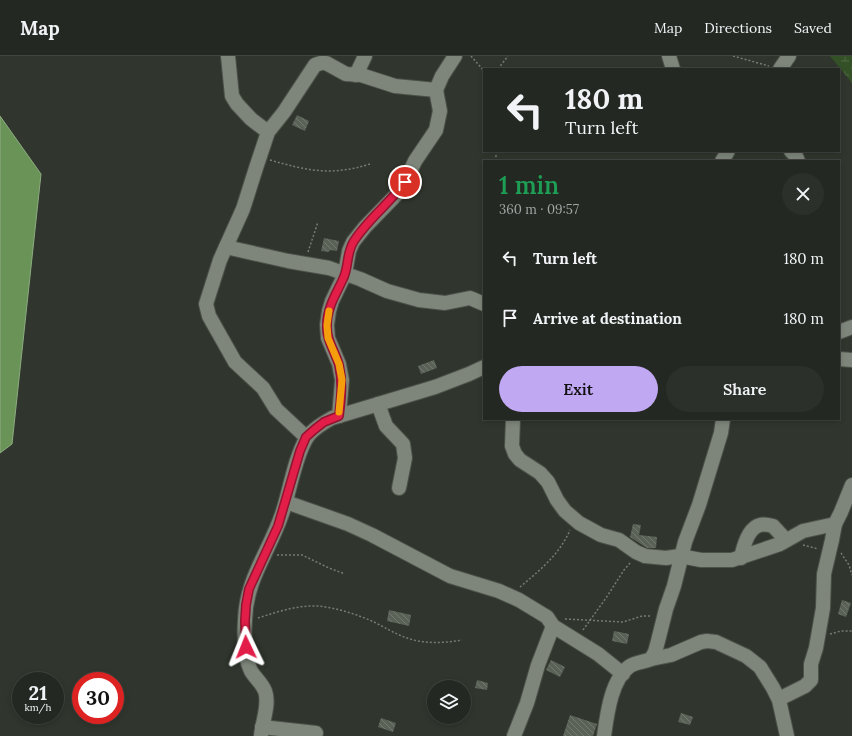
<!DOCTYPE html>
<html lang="en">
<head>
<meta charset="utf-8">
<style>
	body { margin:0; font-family:Lora,serif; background:#2c302a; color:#f1f3f6; height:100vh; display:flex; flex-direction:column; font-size:15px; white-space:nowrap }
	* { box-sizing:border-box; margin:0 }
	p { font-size:13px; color:#a3a6a5 }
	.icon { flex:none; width:22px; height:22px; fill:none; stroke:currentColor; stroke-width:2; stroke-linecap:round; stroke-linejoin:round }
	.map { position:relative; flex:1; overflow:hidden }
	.side { position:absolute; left:483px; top:104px; width:357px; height:260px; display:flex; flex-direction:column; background:#242822; border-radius:0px; box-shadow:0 2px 6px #0003,0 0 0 1px #414440 }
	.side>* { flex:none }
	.top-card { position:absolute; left:483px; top:12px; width:357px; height:84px; border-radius:0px; box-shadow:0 2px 6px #0003,0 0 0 1px #414440; background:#242822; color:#f1f3f6; overflow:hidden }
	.tools { position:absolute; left:427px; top:624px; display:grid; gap:8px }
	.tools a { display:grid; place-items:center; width:44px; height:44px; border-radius:50%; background:#242822; box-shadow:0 2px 6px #0003,0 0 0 1px #414440; font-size:20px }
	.speed { position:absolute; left:12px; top:616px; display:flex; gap:8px; font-size:20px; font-weight:700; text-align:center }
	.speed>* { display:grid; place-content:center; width:52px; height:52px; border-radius:50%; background:#242822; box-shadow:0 2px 6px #0003,0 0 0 1px #414440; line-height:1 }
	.speed small { font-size:10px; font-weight:400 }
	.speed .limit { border:6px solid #d22; background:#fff; color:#111 }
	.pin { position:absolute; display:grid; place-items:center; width:34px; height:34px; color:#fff; margin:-17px; border:2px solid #fff; border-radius:50%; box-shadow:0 1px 4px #0007 }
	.me { position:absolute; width:44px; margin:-22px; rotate:358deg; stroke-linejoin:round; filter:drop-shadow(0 0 3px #0008) }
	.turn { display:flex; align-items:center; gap:14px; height:84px; padding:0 16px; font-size:18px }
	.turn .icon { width:52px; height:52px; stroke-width:2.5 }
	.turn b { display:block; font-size:28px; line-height:34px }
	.round { display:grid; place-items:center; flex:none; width:42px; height:42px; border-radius:21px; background:#2c302a }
	.summary { display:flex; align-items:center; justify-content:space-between; height:68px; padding:0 16px }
	h1 { font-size:24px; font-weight:600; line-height:30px; color:#1e9e55 }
	.cta { display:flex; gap:8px; margin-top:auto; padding:8px 16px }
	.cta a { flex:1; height:46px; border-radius:24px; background:#c1a8f3; color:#111; font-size:16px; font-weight:600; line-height:46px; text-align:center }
	.cta a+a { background:#2c302a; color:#f1f3f6 }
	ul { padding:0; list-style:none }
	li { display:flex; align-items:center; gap:12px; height:60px; padding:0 16px }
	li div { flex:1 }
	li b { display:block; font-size:15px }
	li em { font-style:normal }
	header { display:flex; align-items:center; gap:24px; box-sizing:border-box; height:56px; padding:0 20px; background:#242822; border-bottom:1px solid #414440 }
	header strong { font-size:19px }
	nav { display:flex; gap:22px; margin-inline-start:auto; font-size:14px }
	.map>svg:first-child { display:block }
	.wetland { fill:url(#wetland-marsh) }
	.water { fill:#6a9358; stroke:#8dab80 }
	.building { fill:url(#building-back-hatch) }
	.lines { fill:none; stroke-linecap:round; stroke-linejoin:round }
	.minor-casing { stroke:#4c5149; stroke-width:16 }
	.path { stroke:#767c74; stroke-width:1.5; stroke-dasharray:2 2; stroke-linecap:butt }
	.minor { stroke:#7e867b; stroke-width:14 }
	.route-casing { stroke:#92132f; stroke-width:10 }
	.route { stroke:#e11d48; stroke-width:7 }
	.slow { stroke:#f59e0b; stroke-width:7 }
</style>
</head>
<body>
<header>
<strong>Map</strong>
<nav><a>Map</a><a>Directions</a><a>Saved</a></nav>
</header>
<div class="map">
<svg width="852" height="680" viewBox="0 0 852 680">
	<defs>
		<pattern id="wetland-marsh" width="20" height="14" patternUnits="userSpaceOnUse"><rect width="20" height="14" fill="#345026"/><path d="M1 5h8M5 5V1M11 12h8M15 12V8" fill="none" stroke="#516945"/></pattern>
		<pattern id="building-back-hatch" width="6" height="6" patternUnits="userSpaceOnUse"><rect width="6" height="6" fill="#5a6157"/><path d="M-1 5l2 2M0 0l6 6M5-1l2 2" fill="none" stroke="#71786f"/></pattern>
	</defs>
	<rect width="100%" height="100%" fill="#30362d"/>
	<polygon class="wetland" points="830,0 852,0 852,27"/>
	<polygon class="water" points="0,60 41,118 12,388 0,397"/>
	<g class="building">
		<polygon points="297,59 309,65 305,75 292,69"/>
		<polygon points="324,182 339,185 337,195 330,194 329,196 321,195"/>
		<polygon points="434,304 437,312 421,318 418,310"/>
		<polygon points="633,468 641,469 639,479 657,481 656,492 647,492 630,481"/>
		<polygon points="842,544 851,547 846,561 838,558"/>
		<polygon points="389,554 411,559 409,570 387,565"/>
		<polygon points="614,575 629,578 627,588 612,585"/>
		<polygon points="551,604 565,611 560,621 546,614"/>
		<polygon points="477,624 488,627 487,634 475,632"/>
		<polygon points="681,657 693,661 690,669 678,666"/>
		<polygon points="570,659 597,668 593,680 563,680"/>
		<polygon points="381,662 396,667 393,676 378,671"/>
	</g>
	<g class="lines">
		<defs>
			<g id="minor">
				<polyline points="228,0 232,40 237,48 251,63 268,76"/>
				<polyline points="669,0 673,13"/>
				<polyline points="780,13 789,0"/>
				<polyline points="356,19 365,0"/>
				<polyline points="791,95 796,100 798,105"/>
				<polyline points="722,105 728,95"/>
				<polyline points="226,191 288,205 329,212 360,223 387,235 419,244 445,247 470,242 484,248"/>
				<polyline points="839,276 852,271"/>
				<polyline points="839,303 852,304"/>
				<polyline points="378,348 386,370 403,388 405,402 399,432"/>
				<polyline points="339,360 342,324 339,308 328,282 327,269 329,255 332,245 345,218 349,195 353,186 365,171 396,139 405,126 415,105 436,74 440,55 436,34 442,20 455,0"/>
				<polyline points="513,363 512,390 515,398 520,404 540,417 548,426 557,444 565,455 579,467 601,479 619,484 636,496 645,500 666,502 680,500 701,504 732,504 780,488 803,475 835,468"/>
				<polyline points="306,381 276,353 263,332 235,306 209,260 206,248 220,204 243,153 256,112 268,76 284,56 315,9 321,7 326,7 346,18 361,19 395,30 436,34"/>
				<polyline points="286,446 348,468 372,479 450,520 499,535 519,544 547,561 553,570 598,598 623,618"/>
				<path d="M 741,502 C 743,492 748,472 760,469 C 764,468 769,469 773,470 L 786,484"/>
				<polyline points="651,603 671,599 701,586 707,585 716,586 746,600 760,611 773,632 779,644 787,680"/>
				<polyline points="779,643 805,630 811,624 811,608 816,592 823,552 824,518 832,484 835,468 841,456 852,429"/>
				<polyline points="262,671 316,677"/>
				<path d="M 261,680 C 262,666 270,648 265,635 C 262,627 255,622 251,615 C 244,601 244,579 245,564 C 246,523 269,496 282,458 C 290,435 294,404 306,383 C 311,374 323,367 332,362 L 435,331 L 469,318 L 484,311"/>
				<polyline points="514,680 527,647 538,609 553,570"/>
				<path d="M 604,680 C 607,659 611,623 630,610 C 636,606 645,606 651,603 L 655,596 L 658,585 L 666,553 L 674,530 L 685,486 L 699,449 L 721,377 L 723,363"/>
			</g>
		</defs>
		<use href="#minor" class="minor-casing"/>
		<g class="path">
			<polyline points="471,0 484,15"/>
			<polyline points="733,0 769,10"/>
			<polyline points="498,13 508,0"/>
			<path d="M 270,104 C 308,115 332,120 370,108"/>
			<polyline points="495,105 497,95"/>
			<polyline points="308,196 318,166"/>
			<polyline points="803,489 818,493"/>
			<polyline points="841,497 849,509 852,519"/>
			<polyline points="277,499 302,499 329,512 345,518"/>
			<path d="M 520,531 C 539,515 560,498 570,474"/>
			<path d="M 258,562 C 277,556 297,549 318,550 C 337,552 356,558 374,566 C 386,572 397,579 410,583 C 426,588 445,587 462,584"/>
			<polyline points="565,563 623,566 642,560 652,560"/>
			<polyline points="583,574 606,542 624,514 630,507"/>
			<polyline points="830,578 841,575 852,575"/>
		</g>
		<use href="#minor" class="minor"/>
	</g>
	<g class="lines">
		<defs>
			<path id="route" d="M 246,591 L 245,565 L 246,549 L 249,533 L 278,470 L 300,395 L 306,381 L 315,373 L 324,366 L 339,360 C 341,343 343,326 339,309 C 335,295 326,284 327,269 C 327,252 336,238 343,223 C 349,211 346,197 354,185 C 368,163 390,147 405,126"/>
		</defs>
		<use href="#route" class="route-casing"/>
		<use href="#route" class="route"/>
		<polyline class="slow" points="329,255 327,269 328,282 339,308 342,324 339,356"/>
	</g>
</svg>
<div class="tools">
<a><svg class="icon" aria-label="layers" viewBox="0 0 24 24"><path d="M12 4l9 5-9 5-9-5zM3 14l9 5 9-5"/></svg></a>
</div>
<div class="speed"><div>21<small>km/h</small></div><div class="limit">30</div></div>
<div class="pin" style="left:405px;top:126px;background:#d93025"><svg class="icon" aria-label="arrive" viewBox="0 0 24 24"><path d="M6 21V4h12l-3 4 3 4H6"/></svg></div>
<svg class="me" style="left:246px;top:591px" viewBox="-20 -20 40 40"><path d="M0-17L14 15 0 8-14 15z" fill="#e11d48" stroke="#fff" stroke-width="4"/></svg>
<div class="top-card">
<div class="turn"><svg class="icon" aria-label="left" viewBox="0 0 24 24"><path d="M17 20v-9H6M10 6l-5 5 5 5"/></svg><div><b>180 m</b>Turn left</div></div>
</div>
<section class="side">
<div class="summary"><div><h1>1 min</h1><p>360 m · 09:57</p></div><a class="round"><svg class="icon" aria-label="close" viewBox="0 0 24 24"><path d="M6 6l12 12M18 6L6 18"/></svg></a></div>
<ul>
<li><svg class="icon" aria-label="left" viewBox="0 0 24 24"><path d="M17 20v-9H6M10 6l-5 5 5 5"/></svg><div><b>Turn left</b></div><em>180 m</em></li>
<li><svg class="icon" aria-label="arrive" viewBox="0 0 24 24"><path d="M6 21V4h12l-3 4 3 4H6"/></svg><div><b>Arrive at destination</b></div><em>180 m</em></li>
</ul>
<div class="cta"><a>Exit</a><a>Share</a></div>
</section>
</div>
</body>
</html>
